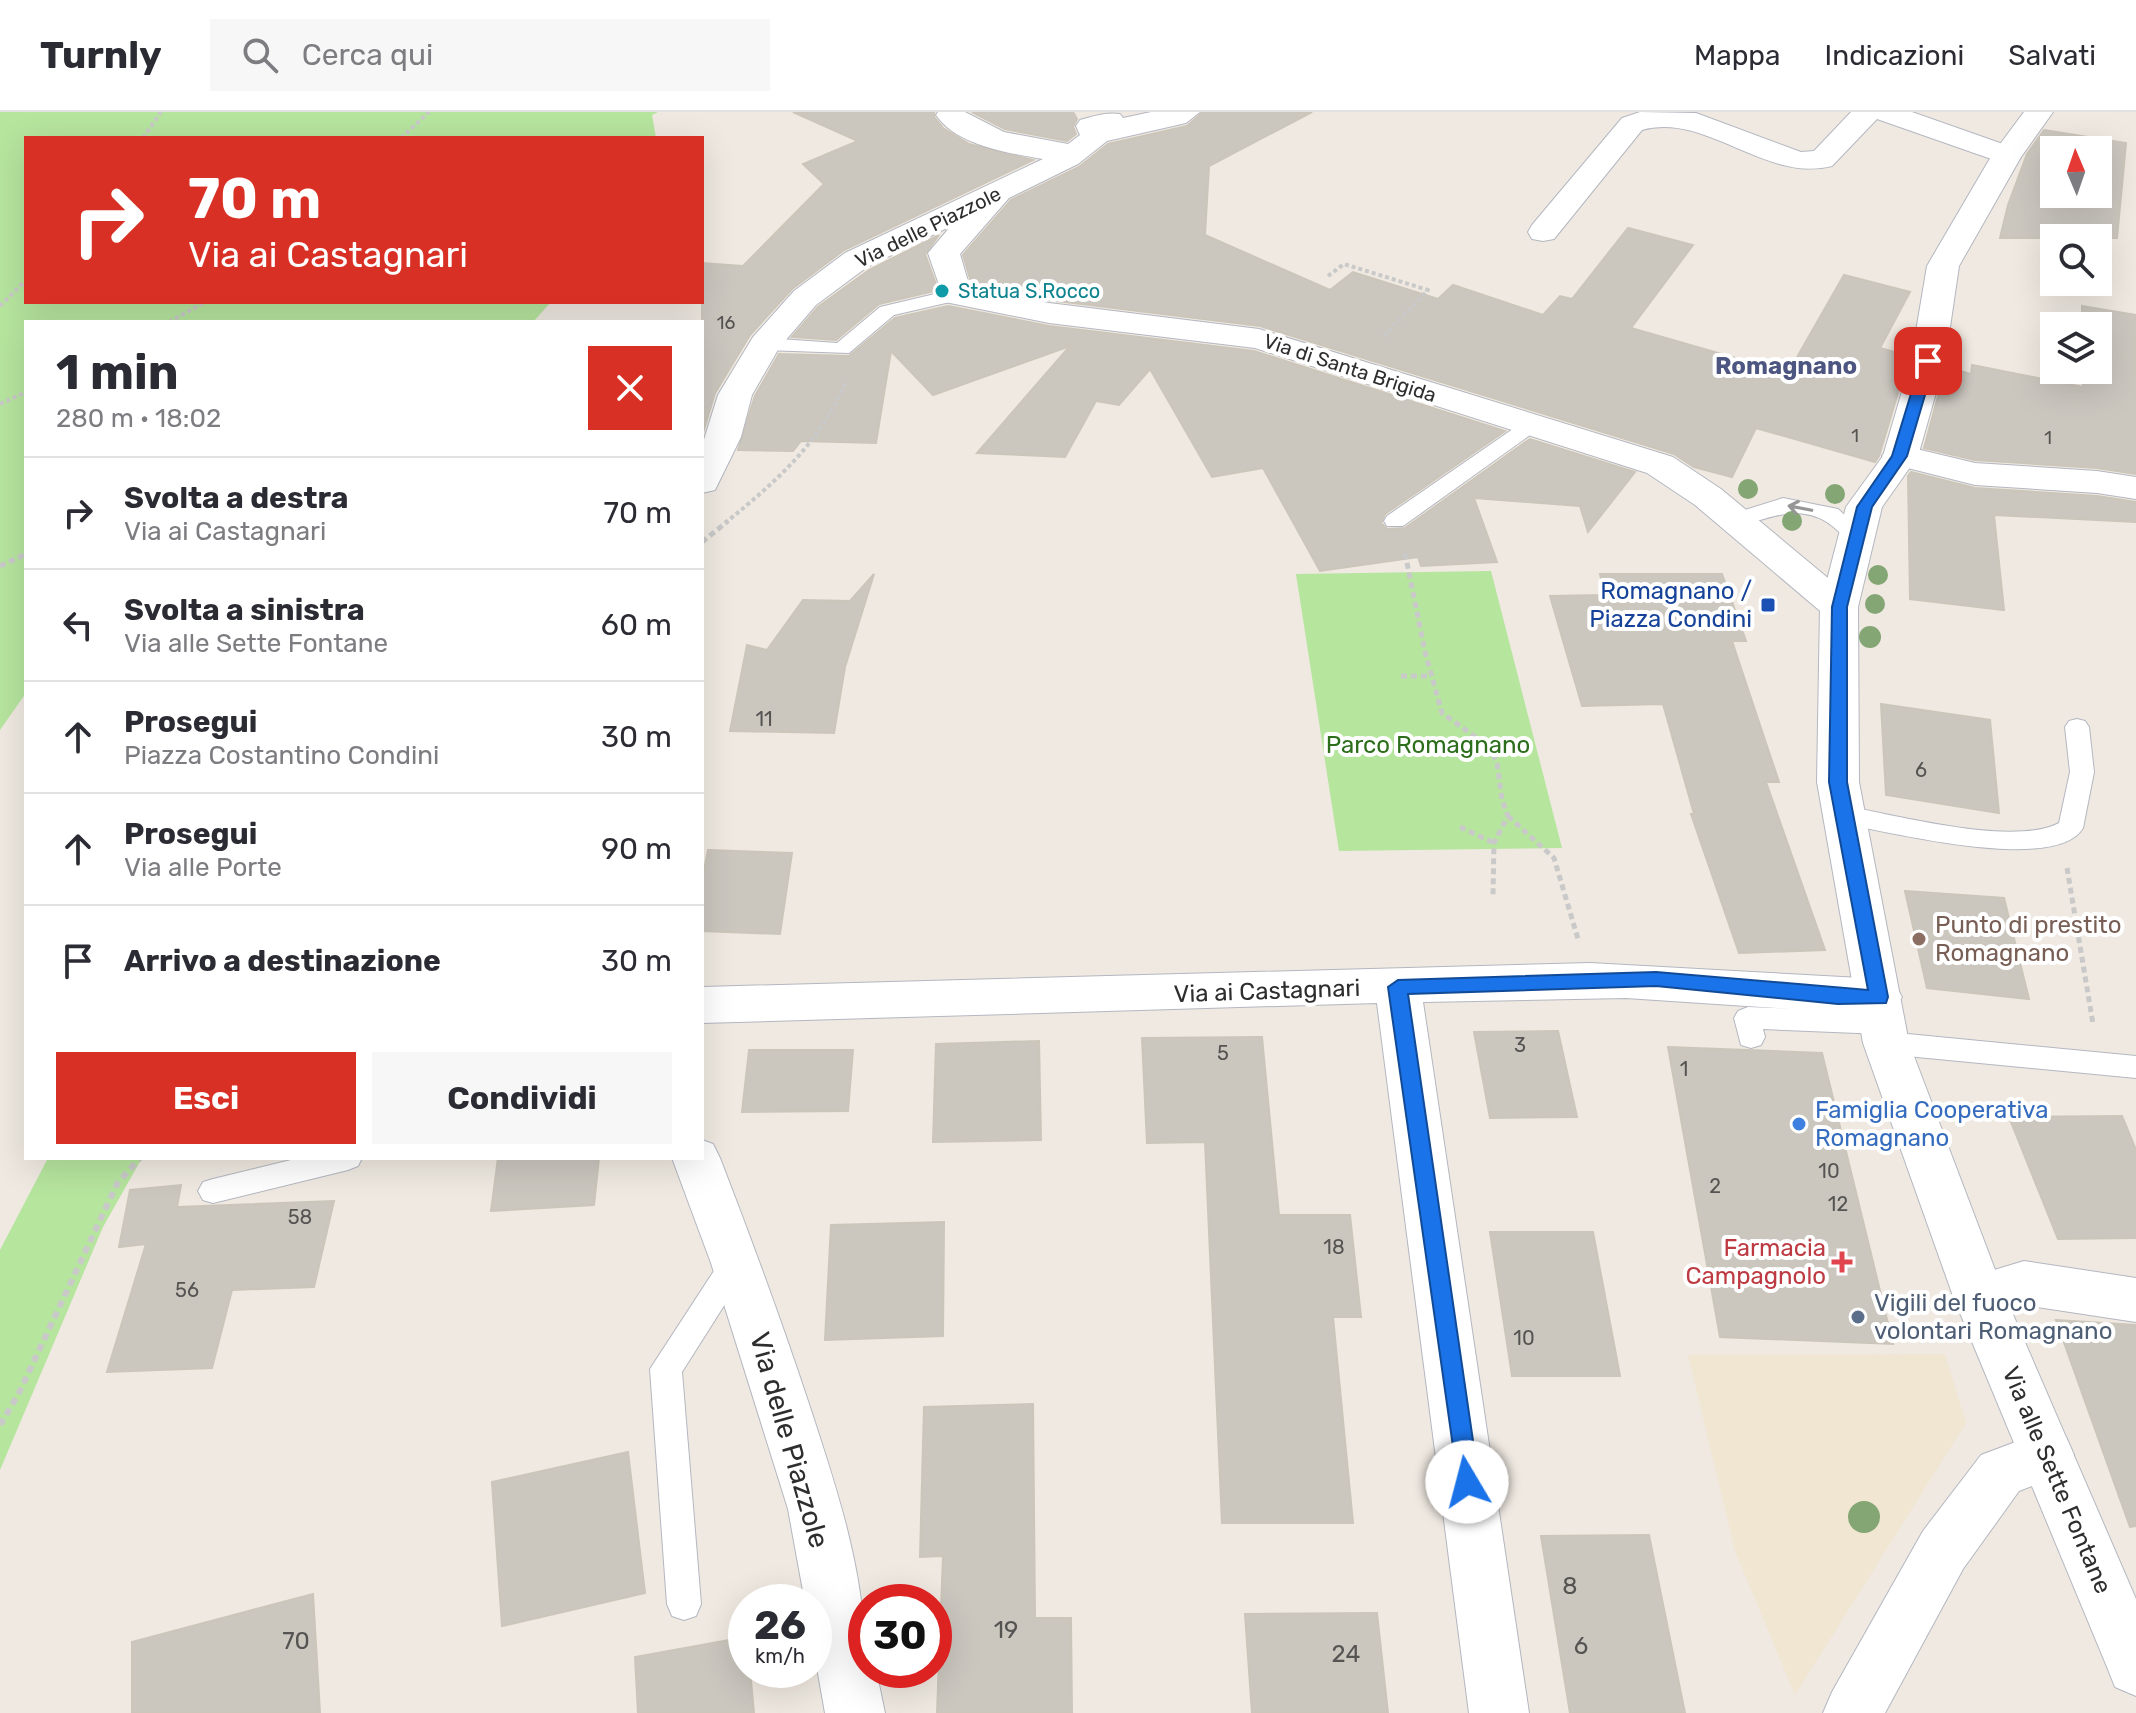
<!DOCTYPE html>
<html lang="it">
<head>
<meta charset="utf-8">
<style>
	body { margin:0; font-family:Rubik,sans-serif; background:#f7f7f7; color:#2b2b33; height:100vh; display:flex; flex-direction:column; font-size:30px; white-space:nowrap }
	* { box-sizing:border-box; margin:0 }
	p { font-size:26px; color:#7c7c81 }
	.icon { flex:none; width:44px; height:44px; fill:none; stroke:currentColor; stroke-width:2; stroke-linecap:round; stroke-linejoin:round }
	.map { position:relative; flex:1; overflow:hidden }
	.drawer { position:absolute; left:24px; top:208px; width:680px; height:840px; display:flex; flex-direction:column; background:#fff; border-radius:0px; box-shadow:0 8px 32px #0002 }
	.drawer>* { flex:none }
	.guide { position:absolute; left:24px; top:24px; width:680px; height:168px; border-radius:0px; box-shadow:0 8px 32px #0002; background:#d93025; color:#fff; overflow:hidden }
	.needle { width:52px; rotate:358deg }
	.tools { position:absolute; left:2040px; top:24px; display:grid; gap:16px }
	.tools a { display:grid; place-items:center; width:72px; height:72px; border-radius:0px; background:#fff; box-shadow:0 8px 32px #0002; font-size:40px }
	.speed { position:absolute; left:728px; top:1472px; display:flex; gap:16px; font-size:40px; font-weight:700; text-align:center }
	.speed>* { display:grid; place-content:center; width:104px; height:104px; border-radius:50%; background:#fff; box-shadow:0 8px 32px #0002; line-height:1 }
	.speed small { font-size:20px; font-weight:400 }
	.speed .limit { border:12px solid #d22; background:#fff; color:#111 }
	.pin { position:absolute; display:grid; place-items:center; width:68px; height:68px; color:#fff; margin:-34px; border-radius:16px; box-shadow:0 4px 12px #0006 }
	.me { position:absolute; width:88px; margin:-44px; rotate:352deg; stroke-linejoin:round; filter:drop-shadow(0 0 6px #0008) }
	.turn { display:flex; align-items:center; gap:28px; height:168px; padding:0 32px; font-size:36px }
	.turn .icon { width:104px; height:104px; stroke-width:2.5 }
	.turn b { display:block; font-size:56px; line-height:68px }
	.round { display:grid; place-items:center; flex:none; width:84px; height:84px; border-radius:0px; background:#f7f7f7 }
	.summary { display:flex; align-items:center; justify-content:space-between; height:136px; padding:0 32px }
	h1 { font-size:48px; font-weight:700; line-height:60px }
	.action { display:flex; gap:16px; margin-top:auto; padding:16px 32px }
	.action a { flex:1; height:92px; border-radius:0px; background:#d93025; color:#fff; font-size:32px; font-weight:700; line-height:92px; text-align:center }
	.action a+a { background:#f7f7f7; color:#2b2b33 }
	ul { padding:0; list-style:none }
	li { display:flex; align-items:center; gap:24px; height:112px; padding:0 32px; border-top:2px solid #e1e1e2 }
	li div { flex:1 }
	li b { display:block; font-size:30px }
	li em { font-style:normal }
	header { display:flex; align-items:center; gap:48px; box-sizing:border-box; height:112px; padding:0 40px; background:#fff; border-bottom:2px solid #e1e1e2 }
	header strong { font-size:38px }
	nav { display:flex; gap:44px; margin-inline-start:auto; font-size:28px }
	.search { width:560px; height:72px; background:#f7f7f7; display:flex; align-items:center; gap:20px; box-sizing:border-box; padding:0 28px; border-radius:0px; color:#7c7c81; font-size:30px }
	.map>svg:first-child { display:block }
	.education { fill:#f0e6d1 }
	.green { fill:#b6e59e }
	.building { fill:#cbc7bf; stroke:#cbc5ba; stroke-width:2; fill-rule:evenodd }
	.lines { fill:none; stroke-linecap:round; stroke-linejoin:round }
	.service-casing { stroke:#b4b7c1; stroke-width:2 }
	.minor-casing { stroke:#b4b7c1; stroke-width:2 }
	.tertiary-casing { stroke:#b4b7c1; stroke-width:2 }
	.path-far2 { stroke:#c9c9c9; stroke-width:4; stroke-dasharray:4 3; stroke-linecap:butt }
	.path-far1 { stroke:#c9c9c9; stroke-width:5; stroke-dasharray:6 4; stroke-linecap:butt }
	.path { stroke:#c9c9c9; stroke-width:6; stroke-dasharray:7 5; stroke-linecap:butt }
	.service { fill:#fff; fill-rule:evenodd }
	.minor { fill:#fff; fill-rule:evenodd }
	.tertiary { fill:#fff; fill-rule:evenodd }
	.tree { fill:#84a574 }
	.oneway { stroke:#969696 }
	.route { fill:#1a73e8; stroke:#114b97; stroke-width:2 }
	.culture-dot { fill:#0f9aa8; stroke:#fff; stroke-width:3 }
	.transit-dot { fill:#1a4fb4; stroke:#fff; stroke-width:3 }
	.education-dot { fill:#8d6e63; stroke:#fff; stroke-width:3 }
	.shop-dot { fill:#3f7fe0; stroke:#fff; stroke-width:3 }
	.health-dot { fill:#e0444e; stroke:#fff; stroke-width:3 }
	.service-dot { fill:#5c6f8a; stroke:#fff; stroke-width:3 }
	.labels { text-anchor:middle; stroke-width:8; stroke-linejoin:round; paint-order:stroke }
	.far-number-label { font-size:18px; fill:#555452 }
	.far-street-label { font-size:20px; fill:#2e2e2e; stroke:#fff }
	.far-culture-label { font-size:20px; fill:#0d838f; stroke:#fff; text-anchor:start }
	.number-label { font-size:20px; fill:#555452 }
	.far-quarter-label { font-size:24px; font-weight:bold; fill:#4d5680; stroke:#fff }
	.transit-label { font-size:24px; fill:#164399; stroke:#fff; text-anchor:end }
	.park-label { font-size:24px; fill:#2c6e1b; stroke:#fff }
	.education-label { font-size:24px; fill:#785e54; stroke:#fff; text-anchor:start }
	.street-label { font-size:24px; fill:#2e2e2e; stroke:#fff }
	.shop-label { font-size:24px; fill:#366cbe; stroke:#fff; text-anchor:start }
	.health-label { font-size:24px; fill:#be3a42; stroke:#fff; text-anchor:end }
	.service-label { font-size:24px; fill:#4e5e75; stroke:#fff; text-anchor:start }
	.near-number-label { font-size:24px; fill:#555452 }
	.near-street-label { font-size:28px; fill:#2e2e2e; stroke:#fff }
</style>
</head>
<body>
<header>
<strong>Turnly</strong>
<div class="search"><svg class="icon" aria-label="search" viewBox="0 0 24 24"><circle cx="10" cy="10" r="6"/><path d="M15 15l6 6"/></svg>Cerca qui</div>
<nav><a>Mappa</a><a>Indicazioni</a><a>Salvati</a></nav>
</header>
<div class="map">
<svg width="2136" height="1601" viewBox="0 0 2136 1601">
	<rect width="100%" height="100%" fill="#efe9e1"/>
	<polygon class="education" points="1945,1242 1966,1311 1795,1583 1735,1439 1688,1243"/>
	<g class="green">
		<polygon points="0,0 658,0 652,3 656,26 26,26 26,190 551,190 533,210 26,210 26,581 0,618"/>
		<polygon points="1491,459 1562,736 1339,739 1296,462"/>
		<polygon points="48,1046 142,1046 103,1115 0,1358 0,1138"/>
	</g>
	<g class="building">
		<polygon points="793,0 934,0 934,5 943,16 969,32 1033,48 844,138 792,177 750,223 715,281 702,324 702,151 743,154 824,72 803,52 858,29"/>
		<polygon points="972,0 1073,0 1077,7 1073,15 1076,22 1067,29 1005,17"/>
		<polygon points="1203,0 1312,0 1209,54 1205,123 1330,178 1353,160 1438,187 1453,173 1543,203 1560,184 1572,187 1628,116 1693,133 1631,216 1788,261 1844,163 1910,180 1880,236 1909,244 1879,344 1875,350 1756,316 1732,365 1694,355 1674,342 1260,214 1049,188 972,173 963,143 1011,88 1079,55 1108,32 1187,14"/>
		<path d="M 2044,18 L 2126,31 L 2117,126 L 2000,126 L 2008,93 L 2027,42 ZM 2054,38 L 2098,38 L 2098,82 L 2054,82 Z"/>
		<polygon points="939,123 925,142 938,178 879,192 836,228 792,225 818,195 869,158"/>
		<polygon points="948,194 1049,214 1254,239 1505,319 1385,402 1381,411 1387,417 1405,416 1530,327 1635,360 1588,420 1580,394 1474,386 1497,450 1421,454 1418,445 1320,459 1263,356 1212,365 1150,257 1119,293 1096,289 1065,345 977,341 1070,234 933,283 891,239 876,331 801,329 793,339 738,338 755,284 779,242 849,244 895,206"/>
		<polygon points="2082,194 2136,203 2136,362 2097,356 1975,348 1924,336 1946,255 1971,262 1972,253 2083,275 2083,258 2098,258 2098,214 2082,214"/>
		<polygon points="1911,360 1975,376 2097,384 2136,390 2136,410 1994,403 2004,498 1910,487 1908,364"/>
		<polygon points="874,462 845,555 834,621 730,619 747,533 767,538 803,488 850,489"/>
		<polygon points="1600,462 1722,462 1746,529 1732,529 1779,670 1766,670 1825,838 1739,841 1691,702 1694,702 1663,592 1582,594 1550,484 1605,483"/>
		<polygon points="1881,592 1990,608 1999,701 1886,683"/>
		<polygon points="708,738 792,741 780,822 702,819 702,769"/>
		<polygon points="1905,779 2004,786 2029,887 1927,876"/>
		<polygon points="1558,919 1577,1005 1490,1006 1474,920"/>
		<polygon points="1262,925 1279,1103 1350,1103 1361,1205 1333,1205 1353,1411 1222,1411 1205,1030 1147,1031 1142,926"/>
		<polygon points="1039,929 1041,1028 933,1030 936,932"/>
		<polygon points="1668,935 1822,941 1893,1232 1720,1225"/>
		<polygon points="749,938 853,938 848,999 742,1000"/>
		<polygon points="2122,1004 2136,1038 2136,1126 2058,1127 2009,1005"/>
		<polygon points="498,1046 599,1046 594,1093 491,1099"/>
		<polygon points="181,1073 177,1095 334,1089 314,1175 232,1178 212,1256 107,1260 146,1132 119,1135 130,1078"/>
		<polygon points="944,1110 943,1224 825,1228 831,1113"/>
		<polygon points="1490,1120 1593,1120 1620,1264 1512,1264"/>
		<polygon points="2056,1208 2136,1213 2136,1414 2130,1415"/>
		<polygon points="1033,1292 1035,1506 1071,1506 1072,1601 937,1601 943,1444 920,1445 924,1295"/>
		<polygon points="628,1340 645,1481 502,1514 492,1370"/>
		<polygon points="1649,1423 1685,1601 1570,1601 1541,1424"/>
		<polygon points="313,1482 320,1601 132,1601 132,1530"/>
		<polygon points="1377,1501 1388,1601 1252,1601 1245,1502"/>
		<polygon points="746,1525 746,1558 750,1558 754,1601 638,1601 635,1545"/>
	</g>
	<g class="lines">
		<defs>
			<g id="service">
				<polygon points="956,177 965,183 963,187 894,203 849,241 765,238 755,232 765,226 837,231 880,195"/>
				<polygon points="1530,308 1540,314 1537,318 1403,414 1387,414 1384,409 1387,404 1523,310"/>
				<path d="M 1783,386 L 1838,397 L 1868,424 L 1857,431 C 1844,427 1837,416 1825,409 C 1796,392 1766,407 1737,415 L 1726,408 L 1729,403 Z"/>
				<path d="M 2077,607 L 2085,609 L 2089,615 L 2094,660 L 2083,716 C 2056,762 1890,720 1845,712 L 1836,709 L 1833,703 L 1836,697 L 1845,694 C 1896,703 2014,735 2059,711 L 2070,660 L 2065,615 L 2069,609 Z"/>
				<polygon points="1748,895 1883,900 1893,903 1897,911 1893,919 1887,920 2136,944 2136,966 1886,942 1876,939 1872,931 1876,923 1882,922 1763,917 1765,925 1761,933 1751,936 1741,933 1734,906 1738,899"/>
				<polygon points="299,1046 362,1046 358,1054 348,1058 213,1091 203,1088 198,1079 203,1070 213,1067"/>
				<polygon points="736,1138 747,1142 751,1151 682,1260 701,1492 696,1504 684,1508 672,1504 667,1492 650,1257 725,1142"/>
			</g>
			<g id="minor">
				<path d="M 938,0 L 965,0 L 1004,20 L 1068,32 L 1080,23 L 1076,14 L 1080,8 C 1094,4 1106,0 1120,2 L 1123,6 L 1151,0 L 1200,0 L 1186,11 L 1107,29 L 1078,52 L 1009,86 L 960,142 L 970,176 L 1049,191 L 1259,217 L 1673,345 L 1721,377 L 1852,486 L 1858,495 L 1852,504 L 1839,507 L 1826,504 L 1695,393 L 1647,361 L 1255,236 L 1049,211 L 945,190 L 928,141 L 951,114 L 867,155 L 816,193 L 779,236 L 752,283 L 741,325 L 715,378 L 702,381 L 702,334 L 718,283 L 753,225 L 794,179 L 845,141 L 1043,47 C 1009,41 957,34 936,3 Z"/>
				<path d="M 1640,0 L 1696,1 L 1801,40 L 1814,39 L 1851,0 L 1912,0 L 2017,37 L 2022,43 L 2017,49 L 2007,52 L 1997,49 L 1877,7 L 1832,54 C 1765,71 1706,0 1642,18 L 1554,127 L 1543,129 L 1532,127 L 1528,120 L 1532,113 L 1622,6 Z"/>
				<polygon points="1900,333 1975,351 2097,359 2136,365 2136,387 2097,381 1975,373 1888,351 1882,344 1888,337"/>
				<polygon points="1590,851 1879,867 1895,873 1902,885 1895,897 1879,903 1626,886 1423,890 1529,1601 1469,1601 1377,891 702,911 702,875"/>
				<path d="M 702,1028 L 713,1032 L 720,1046 C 751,1126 780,1205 807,1286 C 837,1377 866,1461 866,1558 L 876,1558 L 885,1601 L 825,1601 L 814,1539 L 814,1490 L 805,1490 L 788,1397 L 711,1151 L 672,1046 L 702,1046 Z"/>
				<polygon points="2024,1149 2136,1166 2136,1210 2024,1193 1979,1206 1961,1200 1953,1184 1961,1168"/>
				<polygon points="2047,1318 2066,1325 2074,1343 2066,1361 2019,1379 1963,1457 1885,1601 1823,1601 1832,1580 1923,1419 1981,1343"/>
			</g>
			<polygon id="tertiary" points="2024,0 2053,0 2021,45 1959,154 1945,249 1918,344 1882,395 1858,495 1859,670 1909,931 2005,1184 2136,1487 2136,1584 2115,1575 2107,1555 1953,1184 1863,931 1817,670 1820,495 1846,395 1883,344 1911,249 1927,154 1992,43"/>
		</defs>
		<use href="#service" class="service-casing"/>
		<use href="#minor" class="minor-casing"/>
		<use href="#tertiary" class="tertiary-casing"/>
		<g class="path-far2">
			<polyline points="143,26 161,0"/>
			<polyline points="401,26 429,0"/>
			<polyline points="1328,164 1344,152 1428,178 1382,226"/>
			<polyline points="0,194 26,168"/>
			<polyline points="169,210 205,190"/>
			<polyline points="0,292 26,280"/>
			<path d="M 725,411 C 776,370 821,330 846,269"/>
		</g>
		<g class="path-far1">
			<polyline points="702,430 728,409"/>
			<polyline points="1405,441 1425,540 1442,601 1477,626 1492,641 1497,650 1502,688 1508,704 1494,731 1493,783"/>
			<polyline points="0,454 26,442"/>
			<polyline points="1401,564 1431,564"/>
			<polyline points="1508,704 1554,746 1578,827"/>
			<polyline points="1460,715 1494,731"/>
			<polyline points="2067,756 2093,912"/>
		</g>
		<polyline class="path" points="0,1313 18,1283 117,1072 140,1046"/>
		<use href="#service" class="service"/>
		<use href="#minor" class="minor"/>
		<use href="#tertiary" class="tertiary"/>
	</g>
	<g class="tree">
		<circle cx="1748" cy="377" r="10"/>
		<circle cx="1835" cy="382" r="10"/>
		<circle cx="1792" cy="409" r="10"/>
		<circle cx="1878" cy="463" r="10"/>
		<circle cx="1875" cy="492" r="10"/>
		<circle cx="1870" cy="525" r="11"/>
		<circle cx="1864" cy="1405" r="16"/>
	</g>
	<defs><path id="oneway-shaft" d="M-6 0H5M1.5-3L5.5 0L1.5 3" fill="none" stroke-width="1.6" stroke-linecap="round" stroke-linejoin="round" transform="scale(2)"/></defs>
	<use class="oneway" href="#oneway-shaft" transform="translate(1800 396) rotate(-169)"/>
	<polygon class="route" points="1928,245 1935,249 1907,344 1872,395 1847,495 1847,670 1888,885 1886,891 1838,892 1656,874 1408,882 1479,1370 1475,1377 1467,1380 1459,1377 1388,875 1398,868 1656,860 1868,878 1829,670 1832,495 1857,395 1892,344 1921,249"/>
	<circle class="culture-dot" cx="942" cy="179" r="8"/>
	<rect class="transit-dot" x="1760" y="485" width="16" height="16" rx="4"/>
	<circle class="education-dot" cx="1919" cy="827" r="8"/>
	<circle class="shop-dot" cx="1799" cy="1012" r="8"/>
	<path class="health-dot" d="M1838 1138h8v8h8v8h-8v8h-8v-8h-8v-8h8z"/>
	<circle class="service-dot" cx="1858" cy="1205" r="8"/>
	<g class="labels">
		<g class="far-number-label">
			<text x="726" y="217">16</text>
			<text x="1855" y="330">1</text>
			<text x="2048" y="332">1</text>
		</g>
		<g class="far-street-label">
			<text transform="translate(928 115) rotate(-26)" y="7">Via delle Piazzole</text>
			<text transform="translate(1350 256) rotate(18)" y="7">Via di Santa Brigida</text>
		</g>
		<g class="far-culture-label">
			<text x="958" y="186">Statua S.Rocco</text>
		</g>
		<g class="number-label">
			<text x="764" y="614">11</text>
			<text x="1921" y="665">6</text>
			<text x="1520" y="940">3</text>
			<text x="1223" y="948">5</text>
			<text x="1684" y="964">1</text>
			<text x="1829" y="1066">10</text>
			<text x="1715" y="1081">2</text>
			<text x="1838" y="1099">12</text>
			<text x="300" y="1112">58</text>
			<text x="1334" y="1142">18</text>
			<text x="187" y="1185">56</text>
			<text x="1524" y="1233">10</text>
		</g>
		<g class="far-quarter-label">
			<text x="1786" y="262">Romagnano</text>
		</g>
		<g class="transit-label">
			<text x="1752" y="487">Romagnano /<tspan x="1752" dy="28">Piazza Condini</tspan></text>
		</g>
		<g class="park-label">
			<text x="1428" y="641">Parco Romagnano</text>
		</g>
		<g class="education-label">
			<text x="1935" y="821">Punto di prestito<tspan x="1935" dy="28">Romagnano</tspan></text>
		</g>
		<g class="street-label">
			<text transform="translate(1267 879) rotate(-2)" y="8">Via ai Castagnari</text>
			<text transform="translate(2057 1368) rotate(67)" y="8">Via alle Sette Fontane</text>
		</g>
		<g class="shop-label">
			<text x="1815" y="1006">Famiglia Cooperativa<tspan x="1815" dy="28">Romagnano</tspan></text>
		</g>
		<g class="health-label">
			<text x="1826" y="1144">Farmacia<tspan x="1826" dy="28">Campagnolo</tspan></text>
		</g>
		<g class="service-label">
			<text x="1874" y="1199">Vigili del fuoco<tspan x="1874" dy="28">volontari Romagnano</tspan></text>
		</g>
		<g class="near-number-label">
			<text x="1570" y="1482">8</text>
			<text x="1006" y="1526">19</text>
			<text x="296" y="1537">70</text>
			<text x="1581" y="1542">6</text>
			<text x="1346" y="1550">24</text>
		</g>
		<g class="near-street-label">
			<text transform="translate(790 1328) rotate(74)" y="10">Via delle Piazzole</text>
		</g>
	</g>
</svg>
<div class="tools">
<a><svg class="needle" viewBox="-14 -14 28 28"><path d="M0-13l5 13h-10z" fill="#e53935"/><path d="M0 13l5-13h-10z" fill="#7c7c81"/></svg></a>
<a><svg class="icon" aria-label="search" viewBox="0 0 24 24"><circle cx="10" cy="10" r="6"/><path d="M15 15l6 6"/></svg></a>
<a><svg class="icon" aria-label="layers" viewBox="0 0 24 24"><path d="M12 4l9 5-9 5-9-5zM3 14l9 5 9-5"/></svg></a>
</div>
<div class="speed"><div>26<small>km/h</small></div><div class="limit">30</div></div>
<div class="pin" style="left:1928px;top:249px;background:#d93025"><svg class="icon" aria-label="arrive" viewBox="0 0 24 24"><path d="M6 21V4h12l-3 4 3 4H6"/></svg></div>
<svg class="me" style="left:1467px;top:1370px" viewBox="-20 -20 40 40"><circle r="19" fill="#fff"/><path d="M0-13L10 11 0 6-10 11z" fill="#1a73e8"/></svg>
<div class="guide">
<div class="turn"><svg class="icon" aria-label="right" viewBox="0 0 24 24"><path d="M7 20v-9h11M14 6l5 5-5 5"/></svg><div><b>70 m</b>Via ai Castagnari</div></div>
</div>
<section class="drawer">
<div class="summary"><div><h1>1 min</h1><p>280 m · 18:02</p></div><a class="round" style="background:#d93025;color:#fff"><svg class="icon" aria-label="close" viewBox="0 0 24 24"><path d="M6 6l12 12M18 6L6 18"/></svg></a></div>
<ul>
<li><svg class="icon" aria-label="right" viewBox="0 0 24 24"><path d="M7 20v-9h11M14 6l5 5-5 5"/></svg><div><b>Svolta a destra</b><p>Via ai Castagnari</p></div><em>70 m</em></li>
<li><svg class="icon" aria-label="left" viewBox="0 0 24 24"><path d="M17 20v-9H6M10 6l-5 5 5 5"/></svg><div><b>Svolta a sinistra</b><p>Via alle Sette Fontane</p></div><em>60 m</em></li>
<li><svg class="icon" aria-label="ahead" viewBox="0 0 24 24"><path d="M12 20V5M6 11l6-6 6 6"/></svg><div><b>Prosegui</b><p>Piazza Costantino Condini</p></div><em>30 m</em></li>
<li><svg class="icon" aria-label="ahead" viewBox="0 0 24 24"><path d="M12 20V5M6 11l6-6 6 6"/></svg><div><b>Prosegui</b><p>Via alle Porte</p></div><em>90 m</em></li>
<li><svg class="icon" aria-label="arrive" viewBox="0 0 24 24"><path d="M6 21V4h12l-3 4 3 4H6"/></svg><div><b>Arrivo a destinazione</b></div><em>30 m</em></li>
</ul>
<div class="action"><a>Esci</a><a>Condividi</a></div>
</section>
</div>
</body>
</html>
